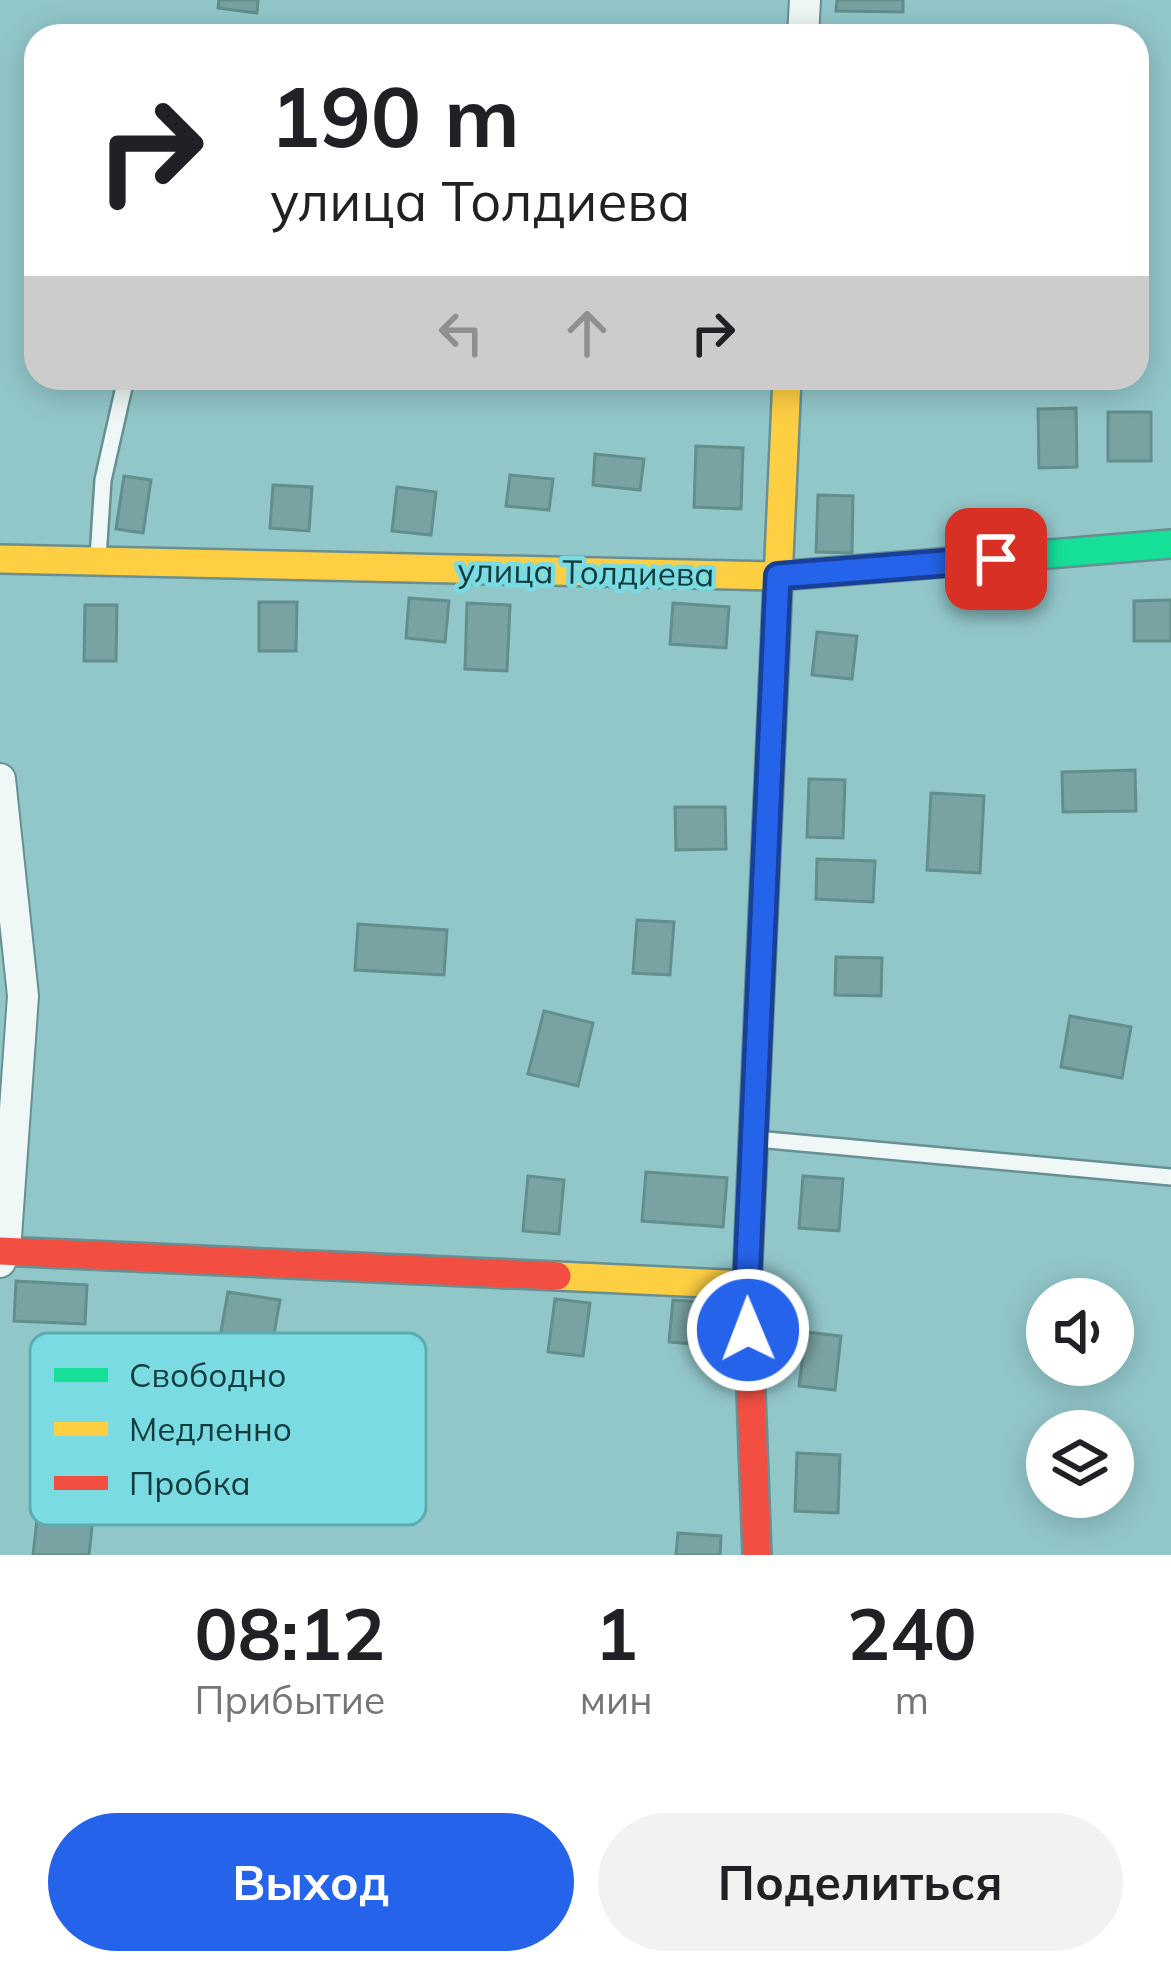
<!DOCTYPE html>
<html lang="ru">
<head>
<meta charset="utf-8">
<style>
	body { margin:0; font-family:Mulish,sans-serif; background:#f2f2f2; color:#202124; height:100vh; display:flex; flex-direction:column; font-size:45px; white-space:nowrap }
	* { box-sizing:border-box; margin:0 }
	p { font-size:39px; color:#757577 }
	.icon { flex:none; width:66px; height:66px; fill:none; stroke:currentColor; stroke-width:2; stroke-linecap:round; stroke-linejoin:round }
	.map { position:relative; height:1555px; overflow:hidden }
	.drawer { display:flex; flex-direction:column; background:#fff; flex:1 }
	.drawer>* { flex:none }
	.top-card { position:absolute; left:24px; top:24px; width:1125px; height:366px; border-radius:36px; box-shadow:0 6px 30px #0003; background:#fff; color:#202124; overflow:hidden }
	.controls { position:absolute; left:1026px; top:1278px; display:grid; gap:24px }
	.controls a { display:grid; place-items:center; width:108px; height:108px; border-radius:50%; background:#fff; box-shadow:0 6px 30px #0003; font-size:60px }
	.pin { position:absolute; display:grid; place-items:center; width:102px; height:102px; color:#fff; margin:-51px; border-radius:24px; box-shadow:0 6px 18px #0006 }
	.me { position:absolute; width:132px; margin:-66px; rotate:359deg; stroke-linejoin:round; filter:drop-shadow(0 0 9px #0008) }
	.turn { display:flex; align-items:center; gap:42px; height:252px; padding:0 48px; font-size:54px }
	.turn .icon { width:156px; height:156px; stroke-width:2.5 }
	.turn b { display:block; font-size:84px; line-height:102px }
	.lanes { display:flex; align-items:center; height:114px; padding:0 48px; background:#0003; justify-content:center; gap:60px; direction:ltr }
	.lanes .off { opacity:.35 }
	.eta { display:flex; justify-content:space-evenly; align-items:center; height:204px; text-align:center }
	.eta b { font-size:72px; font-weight:700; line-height:84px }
	.primary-button { display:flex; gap:24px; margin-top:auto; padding:24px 48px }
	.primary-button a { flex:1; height:138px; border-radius:72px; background:#2563eb; color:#fff; font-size:48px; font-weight:700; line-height:138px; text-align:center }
	.primary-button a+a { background:#f2f2f2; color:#202124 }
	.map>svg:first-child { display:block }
	.building { fill:#79a3a2; stroke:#628e8c; stroke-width:3 }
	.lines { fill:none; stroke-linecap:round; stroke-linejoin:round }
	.lane-casing { stroke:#688f91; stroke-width:20 }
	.street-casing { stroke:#688f91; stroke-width:34 }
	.fast-casing { stroke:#688f91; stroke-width:32 }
	.slow-casing { stroke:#688f91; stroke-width:32 }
	.jam-casing { stroke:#688f91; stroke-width:32 }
	.lane { stroke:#eff7f7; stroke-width:15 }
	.street { stroke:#eff7f7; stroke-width:30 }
	.fast { stroke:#16e098; stroke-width:27 }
	.slow { stroke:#ffcf43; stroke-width:27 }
	.jam { stroke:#f24e42; stroke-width:27 }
	.route-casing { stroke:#184099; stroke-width:30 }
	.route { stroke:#2563eb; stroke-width:21 }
	.labels { text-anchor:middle; stroke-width:9; stroke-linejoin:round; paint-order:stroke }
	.street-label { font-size:33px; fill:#113c3e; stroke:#7adce2 }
	.key { fill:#7adce2; stroke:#5aacb1; stroke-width:3 }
	.key-label { font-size:33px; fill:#113c3e }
</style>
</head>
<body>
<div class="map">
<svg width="1171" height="1555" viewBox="0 0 1171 1555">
	<rect width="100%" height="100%" fill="#92c7ca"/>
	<g class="building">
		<polygon points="219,0 258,0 257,13 218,8"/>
		<polygon points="837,0 903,0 903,12 836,11"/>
		<polygon points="1076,408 1077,467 1039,468 1038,409"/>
		<rect x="1108" y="412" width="43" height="49"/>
		<polygon points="696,446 743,448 741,509 694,507"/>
		<polygon points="595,454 644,459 640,490 593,485"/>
		<polygon points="510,475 553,479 549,510 506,506"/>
		<polygon points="124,476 151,480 143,533 116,529"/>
		<polygon points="273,485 312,487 309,531 270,528"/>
		<polygon points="397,487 436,492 431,535 392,531"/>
		<polygon points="818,495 853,496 852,553 816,552"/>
		<polygon points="409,598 449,601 445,642 406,638"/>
		<polygon points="1171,600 1171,641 1134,641 1134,601"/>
		<polygon points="259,602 297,602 296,651 259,651"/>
		<polygon points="467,603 510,605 507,671 465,669"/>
		<polygon points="673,603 729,607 726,648 670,644"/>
		<polygon points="85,605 117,605 116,661 84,661"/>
		<polygon points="817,632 857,636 852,679 812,675"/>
		<polygon points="1135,770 1136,811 1063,812 1062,772"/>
		<polygon points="809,779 845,780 843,838 807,837"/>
		<polygon points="931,793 984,796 980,873 927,870"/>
		<polygon points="675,807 725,807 726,849 676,850"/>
		<polygon points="817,859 875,861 873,902 816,899"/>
		<polygon points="637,920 674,922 670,975 633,973"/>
		<polygon points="358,924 447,930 444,975 355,970"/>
		<polygon points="836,957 882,958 881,996 835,995"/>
		<polygon points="544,1011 593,1023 578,1086 528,1074"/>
		<polygon points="1070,1016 1131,1027 1122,1078 1061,1067"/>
		<polygon points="646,1172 727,1178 723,1227 642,1221"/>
		<polygon points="528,1176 564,1180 559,1234 523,1231"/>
		<polygon points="803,1176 843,1179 839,1231 799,1228"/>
		<polygon points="16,1281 87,1285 85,1324 14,1321"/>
		<polygon points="228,1292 280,1300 270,1357 218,1348"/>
		<polygon points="555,1299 590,1303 583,1356 548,1352"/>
		<polygon points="673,1300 717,1303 713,1346 669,1342"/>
		<polygon points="806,1332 841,1336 835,1390 799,1386"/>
		<polygon points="797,1453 840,1455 838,1513 795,1511"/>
		<polygon points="39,1502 94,1508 89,1555 33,1555"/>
		<polygon points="678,1533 721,1536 720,1555 676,1555"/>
	</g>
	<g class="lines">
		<defs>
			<g id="lane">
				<polyline points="98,558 103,480 126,378"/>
				<polyline points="756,1139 1171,1177"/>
			</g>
			<g id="street">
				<polyline points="803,36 805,0"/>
				<polyline points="0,779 23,996 5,1251 0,1262"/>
			</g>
			<polyline id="fast" points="952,562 1171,544"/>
			<g id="slow">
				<polyline points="0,559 778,576 952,562"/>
				<polyline points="760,985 787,378"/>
				<polyline points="557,1276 747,1285"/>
			</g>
			<g id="jam">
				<polyline points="0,1251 557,1276"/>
				<polyline points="757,1555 747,1285 760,985"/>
			</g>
		</defs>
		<use href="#lane" class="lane-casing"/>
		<use href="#street" class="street-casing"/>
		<use href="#fast" class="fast-casing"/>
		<use href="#slow" class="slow-casing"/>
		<use href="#jam" class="jam-casing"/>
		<use href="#lane" class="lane"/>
		<use href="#street" class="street"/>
		<use href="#fast" class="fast"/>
		<use href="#slow" class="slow"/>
		<use href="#jam" class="jam"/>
	</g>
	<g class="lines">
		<defs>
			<polyline id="route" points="748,1330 747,1285 778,576 996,559"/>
		</defs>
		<use href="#route" class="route-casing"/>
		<use href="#route" class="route"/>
	</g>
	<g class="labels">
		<g class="street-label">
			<text transform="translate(586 572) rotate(1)" y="12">улица Толдиева</text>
		</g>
	</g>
	<rect x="30" y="1333" width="396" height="192" rx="18" class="key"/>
	<rect x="54" y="1368" width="54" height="14" fill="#16e098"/>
	<rect x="54" y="1422" width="54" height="14" fill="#ffcf43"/>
	<rect x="54" y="1476" width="54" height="14" fill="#f24e42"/>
	<g class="key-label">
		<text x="129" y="1387">Свободно</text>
		<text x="129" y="1441">Медленно</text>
		<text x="129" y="1495">Пробка</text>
	</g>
</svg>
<div class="controls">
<a><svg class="icon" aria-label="sound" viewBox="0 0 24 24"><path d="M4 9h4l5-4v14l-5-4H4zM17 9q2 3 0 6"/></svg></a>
<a><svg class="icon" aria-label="layers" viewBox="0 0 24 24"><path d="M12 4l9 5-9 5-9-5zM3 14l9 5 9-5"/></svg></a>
</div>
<div class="pin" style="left:996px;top:559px;background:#d93025"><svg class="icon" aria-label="arrive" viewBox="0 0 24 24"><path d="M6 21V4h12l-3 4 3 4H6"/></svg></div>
<svg class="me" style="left:748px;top:1330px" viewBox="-20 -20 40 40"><circle r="17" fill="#2563eb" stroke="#fff" stroke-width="3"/><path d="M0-11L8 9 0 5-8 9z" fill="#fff"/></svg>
<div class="top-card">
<div class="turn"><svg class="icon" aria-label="right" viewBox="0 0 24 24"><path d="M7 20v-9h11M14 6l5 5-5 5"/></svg><div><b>190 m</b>улица Толдиева</div></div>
<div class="lanes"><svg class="icon off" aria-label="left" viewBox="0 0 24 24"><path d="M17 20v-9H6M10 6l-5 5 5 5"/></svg><svg class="icon off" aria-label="ahead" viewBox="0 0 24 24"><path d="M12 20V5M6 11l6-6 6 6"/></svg><svg class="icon" aria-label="right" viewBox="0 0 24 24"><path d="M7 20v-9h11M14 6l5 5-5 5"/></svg></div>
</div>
</div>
<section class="drawer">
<div class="eta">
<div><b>08:12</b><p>Прибытие</p></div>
<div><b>1</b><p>мин</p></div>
<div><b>240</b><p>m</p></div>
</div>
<div class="primary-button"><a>Выход</a><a>Поделиться</a></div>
</section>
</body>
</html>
